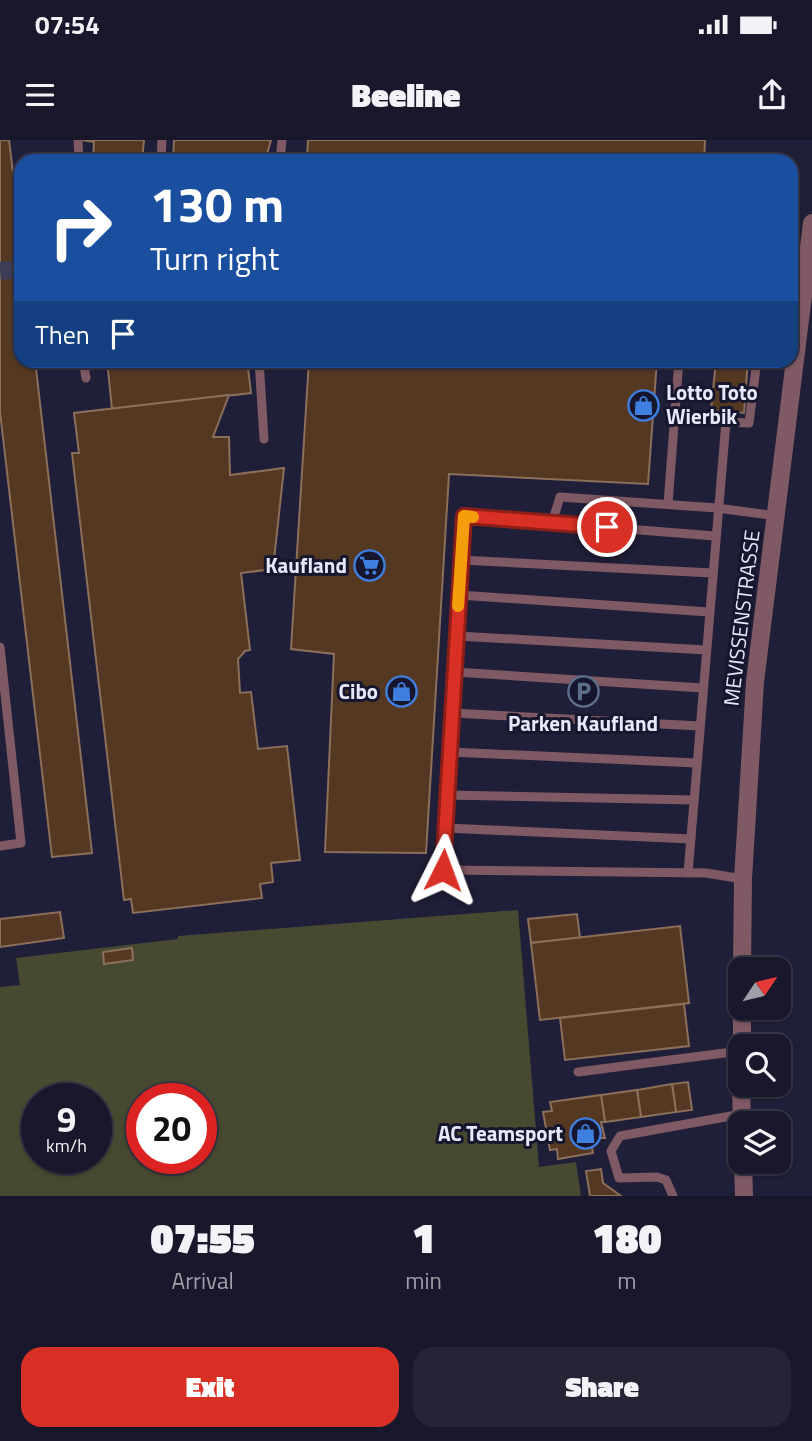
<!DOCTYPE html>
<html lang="en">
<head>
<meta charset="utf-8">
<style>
	body { margin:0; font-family:"Titillium Web",sans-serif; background:#252437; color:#f1f3f6; height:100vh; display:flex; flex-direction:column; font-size:26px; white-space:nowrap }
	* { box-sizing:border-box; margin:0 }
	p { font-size:23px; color:#9f9fa9 }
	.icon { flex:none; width:38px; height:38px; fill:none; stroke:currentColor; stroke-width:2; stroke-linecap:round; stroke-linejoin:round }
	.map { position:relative; height:1056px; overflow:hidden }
	.drawer { display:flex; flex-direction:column; background:#18172b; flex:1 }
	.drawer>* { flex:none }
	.banner { position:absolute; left:14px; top:14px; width:784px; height:214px; border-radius:21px; box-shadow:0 2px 5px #0004,0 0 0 2px #363647; background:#1a4fa0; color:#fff; overflow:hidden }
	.needle { width:46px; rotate:55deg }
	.controls { position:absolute; left:728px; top:817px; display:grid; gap:14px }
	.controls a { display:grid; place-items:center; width:63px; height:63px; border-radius:14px; background:#18172b; box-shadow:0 2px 5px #0004,0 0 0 2px #363647; font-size:35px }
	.speed { position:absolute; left:21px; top:943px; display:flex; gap:14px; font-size:35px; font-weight:700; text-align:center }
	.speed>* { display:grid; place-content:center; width:91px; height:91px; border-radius:50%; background:#18172b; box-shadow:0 2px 5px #0004,0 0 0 2px #363647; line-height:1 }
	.speed small { font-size:18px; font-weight:400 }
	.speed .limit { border:10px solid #d22; background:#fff; color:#111 }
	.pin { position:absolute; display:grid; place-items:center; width:60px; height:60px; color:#fff; margin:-30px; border:4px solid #fff; border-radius:50%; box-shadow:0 2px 7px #0007 }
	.me { position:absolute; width:77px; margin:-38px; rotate:3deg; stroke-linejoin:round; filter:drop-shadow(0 0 5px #0008) }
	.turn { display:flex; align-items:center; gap:24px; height:147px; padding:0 21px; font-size:32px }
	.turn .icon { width:91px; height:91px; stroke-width:2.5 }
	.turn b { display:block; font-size:49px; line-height:60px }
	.then { display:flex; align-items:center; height:66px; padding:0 21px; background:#0003; gap:14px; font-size:26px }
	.eta { display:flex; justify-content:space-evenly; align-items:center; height:119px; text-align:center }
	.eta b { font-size:42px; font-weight:800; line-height:49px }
	.primary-button { display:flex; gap:14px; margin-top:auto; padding:14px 21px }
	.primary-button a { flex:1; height:80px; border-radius:21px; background:#d93025; color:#fff; font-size:28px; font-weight:800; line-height:80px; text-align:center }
	.primary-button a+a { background:#252437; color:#f1f3f6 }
	.status { display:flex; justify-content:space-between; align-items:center; height:49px; padding:0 35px; background:#18172b; direction:ltr }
	.status svg { height:19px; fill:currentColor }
	header { display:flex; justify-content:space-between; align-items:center; height:91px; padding:0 21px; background:#18172b; font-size:32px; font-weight:800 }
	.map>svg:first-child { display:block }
	.green { fill:#474a30; fill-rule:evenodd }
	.building { fill:#543822; stroke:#8c6f5b; stroke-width:2 }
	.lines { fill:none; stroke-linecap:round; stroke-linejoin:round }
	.minor-tunnel { stroke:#3e3d56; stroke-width:18; stroke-dasharray:18 9; stroke-linecap:butt }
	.service { stroke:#7f5963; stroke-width:9 }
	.minor { stroke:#7f5963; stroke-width:18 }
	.route-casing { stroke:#8d1f18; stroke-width:18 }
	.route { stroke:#d93025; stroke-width:12 }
	.slow { stroke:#f59e0b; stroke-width:12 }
	.labels { text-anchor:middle; stroke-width:6; stroke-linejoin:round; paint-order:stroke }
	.poi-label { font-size:21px; font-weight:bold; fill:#e7e8fa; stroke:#17162f; text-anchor:end }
	.street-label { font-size:21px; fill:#e7e8fa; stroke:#17162f }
</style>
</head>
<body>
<div class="status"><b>07:54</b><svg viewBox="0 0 49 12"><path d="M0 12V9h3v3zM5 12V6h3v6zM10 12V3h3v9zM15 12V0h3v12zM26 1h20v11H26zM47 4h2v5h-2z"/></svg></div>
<header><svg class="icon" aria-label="menu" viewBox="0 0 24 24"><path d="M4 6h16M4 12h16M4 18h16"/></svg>Beeline<svg class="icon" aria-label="share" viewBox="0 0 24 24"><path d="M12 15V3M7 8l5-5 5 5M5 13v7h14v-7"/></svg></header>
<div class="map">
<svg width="812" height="1056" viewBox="0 0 812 1056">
	<rect width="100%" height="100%" fill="#201f39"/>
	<path class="green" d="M 518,770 L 539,1027 L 576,1022 L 581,1056 L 0,1056 L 0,847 L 20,845 L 16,818 L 178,799 L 178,796 ZM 37,959 L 96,959 L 96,1018 L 37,1018 ZM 142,959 L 201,959 L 201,1018 L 142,1018 Z"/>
	<g class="building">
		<polygon points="0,0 9,0 21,100 21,220 35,220 92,713 52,717 0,272"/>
		<polygon points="82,0 144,0 142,21 93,21 94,2"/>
		<polygon points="174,0 271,0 265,21 173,21"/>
		<polygon points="308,0 705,0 704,21 307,21"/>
		<polygon points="107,220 247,220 251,253 112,269"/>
		<polygon points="309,220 657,220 648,344 449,334 426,713 325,712 334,514 291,509"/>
		<polygon points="716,220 748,220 744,273 711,270"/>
		<polygon points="229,255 213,297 229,297 230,335 284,328 273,429 241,433 250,510 245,511 238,519 240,553 251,552 258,609 287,606 300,720 271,723 273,742 260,744 262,758 133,773 131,759 124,760 72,313 79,313 74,273"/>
		<polygon points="60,772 64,798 0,807 0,779"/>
		<polygon points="577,774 580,798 531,803 528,779"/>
		<polygon points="680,786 689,863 540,880 531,803"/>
		<polygon points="132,808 133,820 104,824 103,812"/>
		<polygon points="684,864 689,906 565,920 560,878"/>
		<polygon points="688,942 692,970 676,972 672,944"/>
		<polygon points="672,944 676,972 641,977 637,950"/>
		<polygon points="637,950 641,977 605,982 601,955"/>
		<polygon points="601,955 605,982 601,982 605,998 590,998 593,1013 558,1019 557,1009 550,1010 543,972 552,971 550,962"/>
		<polygon points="601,1029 603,1043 621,1056 590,1056 586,1031"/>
	</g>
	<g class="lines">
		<polyline class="minor-tunnel" points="0,131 21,129"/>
		<g class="service">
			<polyline points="78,0 79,21"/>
			<polyline points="161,21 162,0"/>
			<polyline points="280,21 282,0"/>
			<polyline points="83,220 86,238"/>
			<polyline points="259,220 264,299"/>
			<polyline points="668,364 679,220"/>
			<polyline points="552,383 560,357 717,368 777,376"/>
			<polyline points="715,396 464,376 443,730 706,733 743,739"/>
			<polyline points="461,420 712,433"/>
			<polyline points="459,455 709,472"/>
			<polyline points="457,496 706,510"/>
			<polyline points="0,507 21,703 0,706"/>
			<polyline points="455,532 703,548"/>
			<polyline points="452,573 700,586"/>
			<polyline points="450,612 697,623"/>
			<polyline points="447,655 694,660"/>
			<polyline points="446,688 691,699"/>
			<polyline points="688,733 726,282 749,283 757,220"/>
			<polyline points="578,932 740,911"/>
			<polyline points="673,1056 666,1040 657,1037 619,1038 611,1011 620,996 742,974"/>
		</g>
		<g class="minor">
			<polyline points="742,830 743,739 755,542 812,83"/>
			<polyline points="742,906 742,868"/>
			<polyline points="741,945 742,984"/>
			<polyline points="743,1022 744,1056"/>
		</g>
	</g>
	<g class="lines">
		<defs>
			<polyline id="route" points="443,730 464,376 607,387"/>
		</defs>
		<use href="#route" class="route-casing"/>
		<use href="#route" class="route"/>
		<polyline class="slow" points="458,466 464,376 473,377"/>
	</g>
	<defs>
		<symbol id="shop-ring" viewBox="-11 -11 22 22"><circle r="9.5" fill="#17162f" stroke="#3f7fe0" stroke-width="1.5"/><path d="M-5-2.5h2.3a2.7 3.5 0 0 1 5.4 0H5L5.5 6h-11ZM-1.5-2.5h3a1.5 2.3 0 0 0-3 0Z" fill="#3f7fe0"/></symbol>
		<symbol id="supermarket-ring" viewBox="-11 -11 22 22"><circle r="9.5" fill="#17162f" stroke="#3f7fe0" stroke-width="1.5"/><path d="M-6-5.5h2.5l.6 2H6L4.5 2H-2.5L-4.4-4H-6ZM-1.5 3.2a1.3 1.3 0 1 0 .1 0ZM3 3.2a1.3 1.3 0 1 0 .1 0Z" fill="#3f7fe0"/></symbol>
		<symbol id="parking-ring" viewBox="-11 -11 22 22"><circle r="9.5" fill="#17162f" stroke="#5c6f8a" stroke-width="1.5"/><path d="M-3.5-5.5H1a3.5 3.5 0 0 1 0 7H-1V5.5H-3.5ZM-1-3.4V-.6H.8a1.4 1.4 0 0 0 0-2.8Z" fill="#5c6f8a"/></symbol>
	</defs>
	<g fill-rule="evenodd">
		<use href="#shop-ring" x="626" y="248" width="35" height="35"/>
		<use href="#supermarket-ring" x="352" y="408" width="35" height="35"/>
		<use href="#shop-ring" x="384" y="534" width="35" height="35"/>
		<use href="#parking-ring" x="566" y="534" width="35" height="35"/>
		<use href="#shop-ring" x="568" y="976" width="35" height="35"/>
	</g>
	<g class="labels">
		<g class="poi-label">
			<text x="666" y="260" text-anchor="start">Lotto Toto<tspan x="666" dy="24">Wierbik</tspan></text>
			<text x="347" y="433">Kaufland</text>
			<text x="378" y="559">Cibo</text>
			<text x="583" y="591" text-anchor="middle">Parken Kaufland</text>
			<text x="563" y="1001">AC Teamsport</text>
		</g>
		<g class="street-label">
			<text transform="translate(742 478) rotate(-83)" y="7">MEVISSENSTRASSE</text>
		</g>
	</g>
</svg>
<div class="controls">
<a><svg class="needle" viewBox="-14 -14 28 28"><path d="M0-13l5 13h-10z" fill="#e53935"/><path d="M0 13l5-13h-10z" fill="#9f9fa9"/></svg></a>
<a><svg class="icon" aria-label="search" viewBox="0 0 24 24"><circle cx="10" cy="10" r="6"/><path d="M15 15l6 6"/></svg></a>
<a><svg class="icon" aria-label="layers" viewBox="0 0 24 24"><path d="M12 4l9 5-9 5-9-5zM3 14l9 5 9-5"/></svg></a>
</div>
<div class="speed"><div>9<small>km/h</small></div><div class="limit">20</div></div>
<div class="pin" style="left:607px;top:387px;background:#d93025"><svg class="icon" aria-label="arrive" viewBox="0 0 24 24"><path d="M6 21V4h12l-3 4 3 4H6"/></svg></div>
<svg class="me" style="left:443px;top:730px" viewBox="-20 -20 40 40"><path d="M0-17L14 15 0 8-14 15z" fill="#d93025" stroke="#fff" stroke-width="4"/></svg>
<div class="banner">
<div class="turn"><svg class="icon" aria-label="right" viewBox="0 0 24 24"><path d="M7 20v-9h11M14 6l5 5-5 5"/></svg><div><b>130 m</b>Turn right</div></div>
<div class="then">Then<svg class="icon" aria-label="arrive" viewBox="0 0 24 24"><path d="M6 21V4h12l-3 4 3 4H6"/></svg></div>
</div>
</div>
<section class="drawer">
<div class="eta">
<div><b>07:55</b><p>Arrival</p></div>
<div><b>1</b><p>min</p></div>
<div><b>180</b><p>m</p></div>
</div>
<div class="primary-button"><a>Exit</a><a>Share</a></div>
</section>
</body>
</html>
